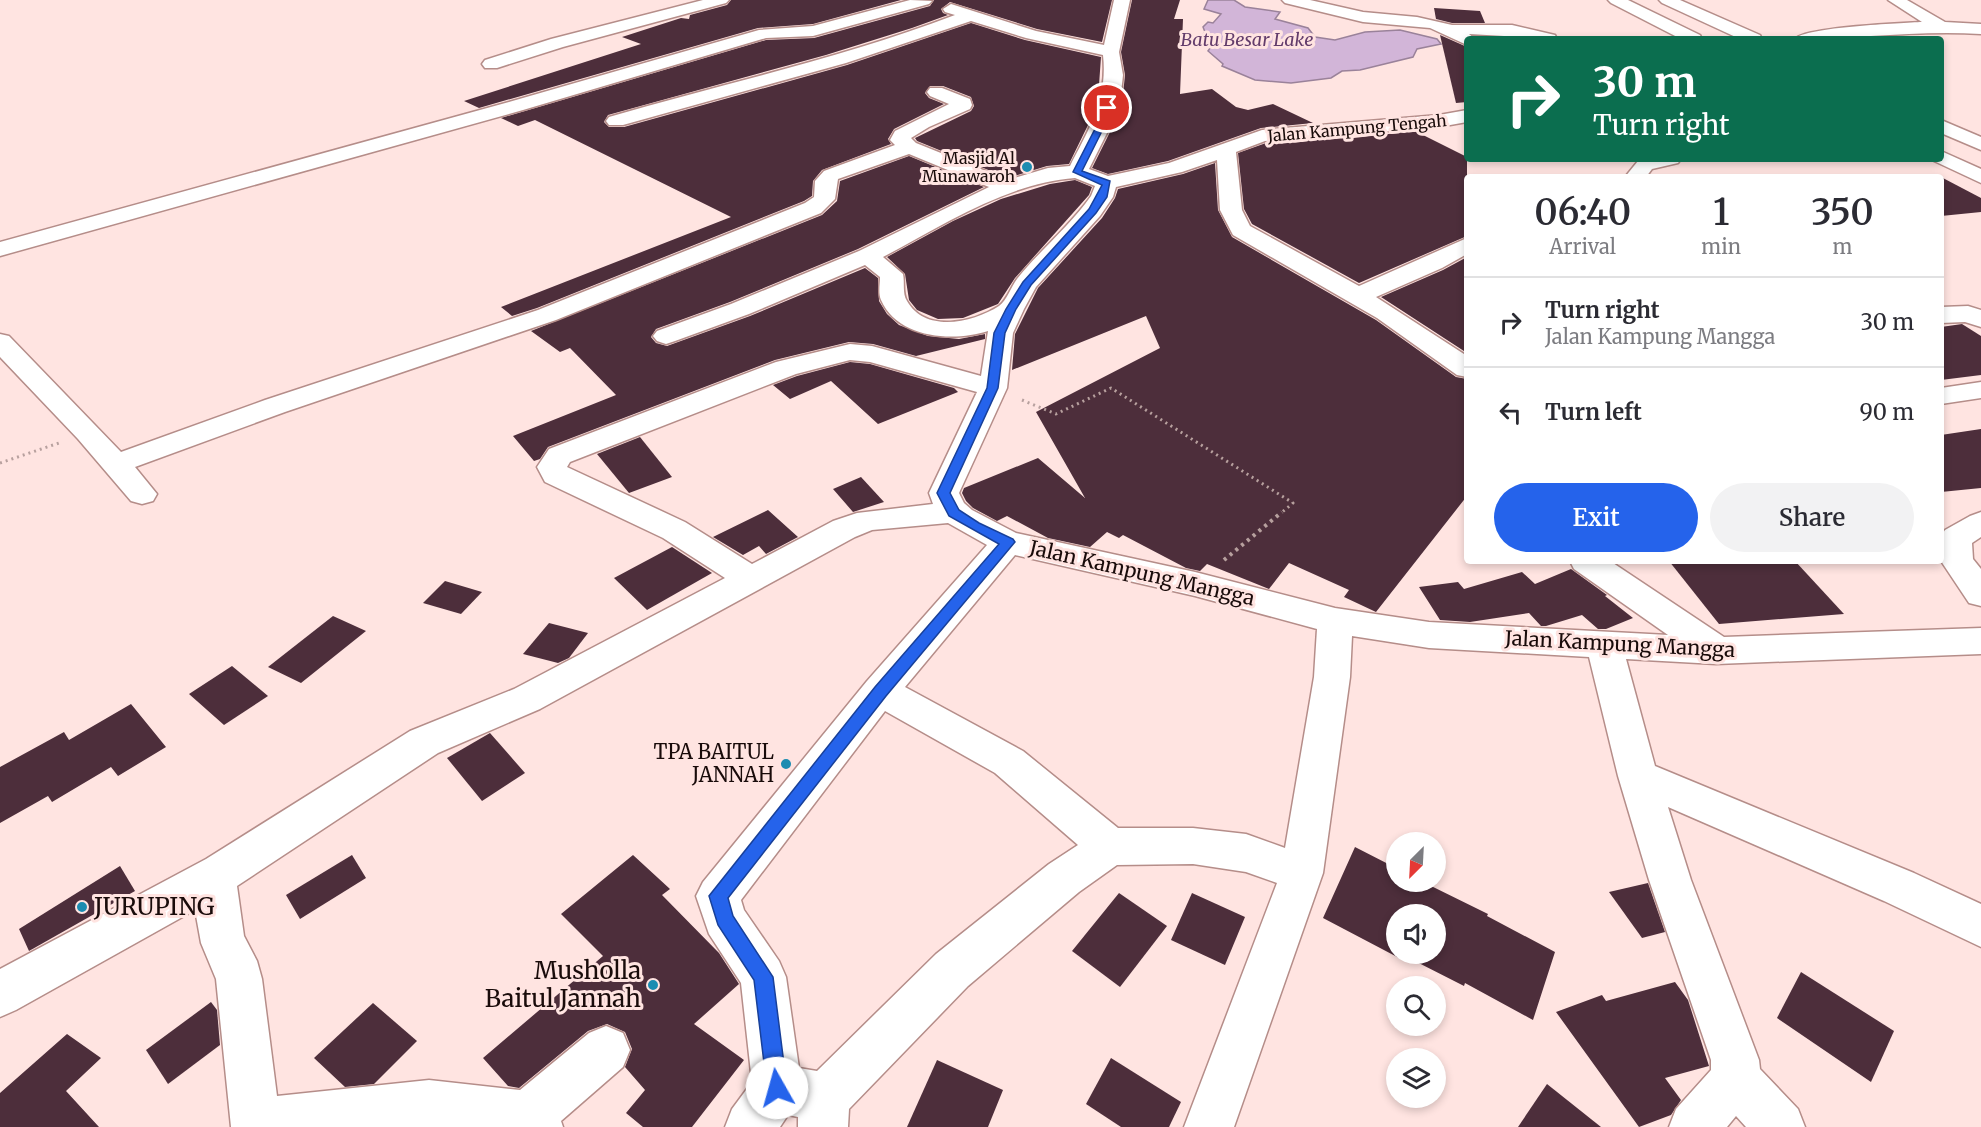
<!DOCTYPE html>
<html lang="en">
<head>
<meta charset="utf-8">
<style>
	body { margin:0; font-family:Merriweather,serif; background:#f2f2f3; color:#2b2b33; height:100vh; display:flex; flex-direction:column; font-size:22px; white-space:nowrap }
	* { box-sizing:border-box; margin:0 }
	p { font-size:20px; color:#7c7c81 }
	.icon { flex:none; width:33px; height:33px; fill:none; stroke:currentColor; stroke-width:2; stroke-linecap:round; stroke-linejoin:round }
	.map { position:relative; flex:1; overflow:hidden }
	.drawer { position:absolute; left:1464px; top:174px; width:480px; height:390px; display:flex; flex-direction:column; background:#fff; border-radius:6px; box-shadow:0 3px 9px #0003 }
	.drawer>* { flex:none }
	.banner { position:absolute; left:1464px; top:36px; width:480px; height:126px; border-radius:6px; box-shadow:0 3px 9px #0003; background:#0b6e4f; color:#fff; overflow:hidden }
	.needle { width:39px; rotate:204deg }
	.controls { position:absolute; left:1386px; top:832px; display:grid; gap:12px }
	.controls a { display:grid; place-items:center; width:60px; height:60px; border-radius:50%; background:#fff; box-shadow:0 3px 9px #0003; font-size:30px }
	.pin { position:absolute; display:grid; place-items:center; width:51px; height:51px; color:#fff; margin:-26px; border:3px solid #fff; border-radius:50%; box-shadow:0 2px 6px #0007 }
	.me { position:absolute; width:66px; margin:-33px; rotate:353deg; stroke-linejoin:round; filter:drop-shadow(0 0 4px #0008) }
	.turn { display:flex; align-items:center; gap:21px; height:126px; padding:0 30px; font-size:27px }
	.turn .icon { width:78px; height:78px; stroke-width:2.5 }
	.turn b { display:block; font-size:42px; line-height:51px }
	.eta { display:flex; justify-content:space-evenly; align-items:center; height:102px; text-align:center }
	.eta b { font-size:36px; font-weight:600; line-height:42px }
	.action { display:flex; gap:12px; margin-top:auto; padding:12px 30px }
	.action a { flex:1; height:69px; border-radius:36px; background:#2563eb; color:#fff; font-size:24px; font-weight:600; line-height:69px; text-align:center }
	.action a+a { background:#f2f2f3; color:#2b2b33 }
	ul { padding:0; list-style:none }
	li { display:flex; align-items:center; gap:18px; height:90px; padding:0 30px; border-top:2px solid #e1e1e2 }
	li div { flex:1 }
	li b { display:block; font-size:22px }
	li em { font-style:normal }
	.map>svg:first-child { display:block }
	.water { fill:#d2b5d8; stroke:#9a829a; stroke-width:1.5 }
	.building { fill:#4d2e3b; fill-rule:evenodd }
	.lines { fill:none; stroke-linecap:round; stroke-linejoin:round }
	.minor-casing { stroke:#b58d89; stroke-width:3 }
	.highway-casing { stroke:#b58d89; stroke-width:3 }
	.path-far1 { stroke:#b7a09e; stroke-width:3; stroke-dasharray:2 4; stroke-linecap:butt }
	.path { stroke:#b7a09e; stroke-width:4; stroke-dasharray:3 4.5; stroke-linecap:butt }
	.minor { fill:#fff; fill-rule:evenodd }
	.highway { fill:#fff; fill-rule:evenodd }
	.route { fill:#2563eb; stroke:#184099; stroke-width:1.5 }
	.poi-dot { fill:#1b8cb1; stroke:#ffe4e1; stroke-width:2 }
	.labels { text-anchor:middle; stroke-width:6; stroke-linejoin:round; paint-order:stroke }
	.far-street-label { font-size:16px; fill:#190b0a; stroke:#ffe4e1 }
	.far-poi-label { font-size:16px; fill:#190b0a; stroke:#ffe4e1; text-anchor:end }
	.far-water-label { font-size:18px; font-style:italic; fill:#633c6b; stroke:#ffe4e1 }
	.street-label { font-size:20px; fill:#190b0a; stroke:#ffe4e1 }
	.poi-label { font-size:20px; fill:#190b0a; stroke:#ffe4e1; text-anchor:end }
	.near-poi-label { font-size:24px; fill:#190b0a; stroke:#ffe4e1; text-anchor:start }
</style>
</head>
<body>
<div class="map">
<svg width="1981" height="1127" viewBox="0 0 1981 1127">
	<rect width="100%" height="100%" fill="#ffe4e1"/>
	<polygon class="water" points="1208,0 1234,0 1245,7 1280,12 1275,19 1308,28 1315,37 1335,40 1365,32 1400,30 1437,39 1441,44 1417,49 1413,57 1360,70 1342,71 1331,78 1291,83 1255,80 1222,66 1223,64 1208,51 1213,44 1203,34 1205,32 1203,27 1208,22 1213,23 1221,14 1204,9"/>
	<g class="building">
		<polygon points="731,0 901,0 813,24 758,28 479,108 464,101 641,44 622,37 681,18 689,19 690,15 727,5"/>
		<polygon points="934,0 1112,0 1102,42 1037,29 950,2 941,9 943,13 948,15 912,28 826,55 608,115 604,122 609,127 624,127 847,65 971,23 1025,40 1101,57 1098,99 1088,125 1069,164 1047,166 1008,178 917,141 915,138 971,111 974,106 971,97 943,86 930,86 925,93 929,98 944,104 894,129 888,139 891,144 822,170 813,181 812,196 804,201 537,308 512,316 501,307 731,217 535,120 518,126 501,118 766,40 814,38 930,6"/>
		<polygon points="1132,0 1180,0 1174,19 1183,19 1180,94 1212,89 1236,107 1248,110 1273,104 1313,123 1261,128 1168,161 1108,174 1092,168 1114,124 1123,94 1125,75 1121,52"/>
		<polygon points="1434,8 1480,11 1485,23 1452,23 1436,19"/>
		<polygon points="1440,35 1467,47 1467,102 1456,103"/>
		<polygon points="1415,131 1467,157 1467,236 1359,283 1252,224 1244,209 1238,153 1266,143 1341,137 1345,139"/>
		<polygon points="909,156 984,187 858,249 730,302 656,329 651,337 656,343 667,346 750,316 865,268 878,278 879,301 887,314 899,325 928,336 959,339 985,334 985,339 916,356 873,344 849,342 775,360 548,447 540,459 534,461 513,436 616,395 570,348 560,352 531,331 822,215 837,201 840,181"/>
		<polygon points="1215,163 1218,210 1232,237 1376,320 1456,377 1467,379 1467,496 1376,612 1344,597 1349,590 1289,563 1269,589 1207,564 1200,571 1186,568 1123,535 1119,538 1107,532 1090,547 1048,538 1007,516 997,521 973,508 966,501 962,493 964,488 1038,458 1085,498 1036,412 1160,348 1146,316 1012,370 1015,334 1038,288 1102,218 1115,198 1118,189 1183,174"/>
		<polygon points="1941,177 1981,198 1981,212 1941,216"/>
		<polygon points="1075,180 1092,187 1089,195 1015,278 998,304 963,318 938,319 917,310 909,300 905,274 887,257 953,221 1001,199 1050,184"/>
		<polygon points="1467,257 1467,353 1381,297 1443,270"/>
		<polygon points="1962,324 1981,336 1981,375 1941,380 1941,327"/>
		<polygon points="850,362 870,364 954,388 958,392 878,424 831,381 790,399 773,385 797,376"/>
		<polygon points="1981,429 1981,488 1941,492 1941,435"/>
		<polygon points="640,437 672,477 629,493 597,454"/>
		<polygon points="861,477 884,502 853,512 833,489"/>
		<polygon points="768,510 798,537 766,554 759,546 743,555 713,537"/>
		<polygon points="672,547 712,573 647,610 614,578"/>
		<polygon points="1669,561 1795,561 1844,614 1719,624"/>
		<polygon points="1571,569 1607,595 1605,596 1633,618 1606,629 1598,629 1582,615 1546,626 1541,626 1529,613 1470,622 1440,620 1419,587 1458,582 1464,589 1522,572 1535,584"/>
		<polygon points="445,581 482,592 461,614 423,603"/>
		<polygon points="333,616 366,631 301,683 268,667"/>
		<polygon points="549,623 588,633 569,658 558,663 523,654"/>
		<polygon points="232,666 268,696 224,725 189,694"/>
		<polygon points="131,704 166,747 118,776 111,767 52,802 48,796 0,823 0,767 64,732 69,740"/>
		<polygon points="490,733 525,773 482,801 447,758"/>
		<path d="M 1355,847 L 1396,868 L 1396,882 L 1423,882 L 1488,914 L 1487,916 L 1555,952 L 1533,1020 L 1465,983 L 1464,986 L 1403,955 L 1401,959 L 1323,918 ZM 1396,915 L 1436,915 L 1436,954 L 1396,954 Z"/>
		<polygon points="352,855 366,878 300,919 286,895"/>
		<polygon points="633,855 670,889 662,895 719,953 739,984 694,1024 744,1060 692,1127 643,1127 626,1113 645,1090 625,1067 632,1049 625,1032 607,1024 588,1031 519,1088 508,1086 483,1058 603,956 561,914"/>
		<polygon points="120,866 135,891 29,951 19,929"/>
		<polygon points="1648,883 1665,932 1642,938 1609,892"/>
		<polygon points="1119,893 1167,926 1120,987 1072,951"/>
		<polygon points="1192,893 1245,917 1225,965 1171,940"/>
		<polygon points="1801,972 1894,1031 1871,1082 1777,1018"/>
		<polygon points="1675,982 1688,1000 1709,1066 1665,1078 1681,1100 1671,1115 1639,1127 1556,1012 1602,995 1606,1001"/>
		<polygon points="211,1002 217,1010 220,1045 168,1084 146,1050"/>
		<polygon points="373,1003 417,1041 374,1084 345,1087 314,1058"/>
		<polygon points="67,1034 101,1058 66,1091 99,1127 0,1127 0,1093"/>
		<polygon points="1111,1058 1181,1102 1169,1127 1121,1127 1086,1104"/>
		<polygon points="937,1060 1003,1090 988,1127 907,1127"/>
		<polygon points="1547,1084 1601,1127 1518,1127"/>
	</g>
	<g class="lines">
		<defs>
			<g id="minor">
				<polygon points="703,0 729,0 726,3 563,47 497,68 485,68 482,64 485,60 551,39"/>
				<polygon points="910,0 932,1 929,4 813,36 766,38 523,110 0,256 0,242 509,102 759,30 813,26"/>
				<path d="M 1114,0 L 1130,0 L 1119,52 L 1123,75 L 1121,93 L 1112,123 L 1089,169 L 1108,176 L 1169,163 L 1262,130 L 1439,115 L 1467,110 L 1467,122 L 1439,127 L 1265,141 L 1236,152 L 1242,210 L 1250,226 L 1359,286 L 1467,238 L 1467,254 L 1442,268 L 1376,297 L 1467,356 L 1467,377 L 1457,375 L 1377,318 L 1233,235 L 1220,210 L 1217,160 L 1182,172 L 1116,187 L 1113,197 L 1100,216 L 1036,287 L 1024,309 L 1013,333 L 1007,388 L 959,493 L 964,503 L 972,510 L 1016,533 L 1195,572 L 1335,608 L 1429,622 L 1668,635 L 1574,569 L 1570,561 L 1610,561 L 1724,637 L 1981,628 L 1981,654 L 1716,664 L 1626,659 L 1655,766 L 1914,873 L 1981,904 L 1981,947 L 1884,901 L 1668,807 L 1691,880 L 1759,1060 L 1760,1069 L 1798,1109 L 1805,1127 L 1746,1127 L 1736,1116 L 1727,1127 L 1669,1127 L 1676,1109 L 1711,1070 L 1711,1060 L 1649,880 L 1618,776 L 1589,657 L 1429,648 L 1352,636 L 1350,677 L 1323,873 L 1234,1127 L 1184,1127 L 1277,883 L 1246,872 L 1193,864 L 1117,865 L 1079,892 L 968,986 L 849,1109 L 848,1127 L 798,1127 L 798,1117 L 788,1115 L 780,1127 L 725,1127 L 732,1109 L 752,1082 L 741,983 L 709,934 L 696,896 L 703,882 L 867,681 L 987,545 L 948,523 L 872,530 L 855,537 L 540,709 L 438,753 L 237,886 L 244,936 L 257,961 L 262,979 L 277,1096 L 429,1080 L 520,1090 L 589,1033 L 606,1026 L 623,1033 L 630,1050 L 623,1067 L 561,1121 L 563,1127 L 231,1127 L 216,979 L 201,943 L 195,910 L 16,1010 L 0,1017 L 0,969 L 206,859 L 410,731 L 514,689 L 725,578 L 663,538 L 545,482 L 537,467 L 549,449 L 776,362 L 850,344 L 872,346 L 981,376 L 988,331 C 954,342 898,339 881,300 C 878,293 880,284 880,277 L 865,265 L 749,314 L 675,341 L 666,344 L 657,341 L 653,336 L 657,331 L 731,304 L 859,251 L 989,187 L 909,154 L 838,179 L 835,199 L 821,213 L 556,320 L 285,412 L 135,467 L 157,494 L 153,501 L 142,504 L 131,501 L 78,439 L 0,357 L 0,334 L 9,336 L 121,452 L 265,400 L 538,310 L 805,203 L 814,197 L 815,181 L 824,171 L 895,145 L 890,140 L 895,131 L 949,104 L 930,96 L 927,92 L 930,88 L 942,88 L 970,99 L 972,105 L 970,109 L 929,127 L 911,138 L 916,143 L 1008,180 L 1048,168 L 1070,166 C 1089,129 1108,99 1103,55 L 1026,38 L 971,21 L 846,63 L 623,125 L 609,125 L 606,121 L 609,117 C 725,83 843,58 955,15 L 945,12 L 943,9 L 951,4 L 1036,31 L 1104,45 ZM 1075,178 L 1095,186 L 1091,196 C 1070,226 1040,250 1017,279 C 1011,287 1007,300 999,306 C 974,322 926,334 907,301 C 902,293 905,283 903,274 L 883,257 C 943,225 1007,183 1075,178 ZM 850,360 L 870,362 L 977,392 L 929,493 L 933,504 L 857,513 L 833,521 L 752,564 L 685,522 L 567,467 L 570,462 L 796,374 ZM 1015,555 L 1195,596 L 1317,629 L 1314,677 L 1285,848 L 1246,834 L 1193,828 L 1118,828 L 1023,751 L 905,687 ZM 885,711 L 995,773 L 1078,845 L 1049,864 L 936,954 L 817,1071 L 799,1068 L 786,977 L 779,961 L 744,910 L 741,900 Z"/>
				<polygon points="1282,0 1310,0 1363,12 1417,17 1452,25 1512,25 1555,35 1557,39 1469,34 1475,39 1467,39 1467,45 1430,28 1363,22 1285,3"/>
				<path d="M 1888,0 L 1907,0 L 1945,22 L 1981,24 L 1981,34 C 1918,30 1857,39 1795,39 C 1804,27 1903,23 1922,22 Z"/>
				<polygon points="1644,159 1681,159 1678,163 1652,169 1646,177 1625,177 1638,161"/>
				<polygon points="1968,306 1981,310 1981,327 1965,322 1941,323 1941,307"/>
				<polygon points="1981,382 1981,398 1941,404 1941,388"/>
				<polygon points="1981,512 1981,537 1972,543 1973,559 1981,569 1981,606 1969,603 1941,561 1941,536 1945,530 1970,516"/>
			</g>
			<g id="highway">
				<polygon points="1608,0 1628,0 1700,35 1702,39 1681,39 1611,3"/>
				<polygon points="1659,0 1680,0 1760,35 1762,39 1740,39 1662,3"/>
				<polygon points="1941,120 1981,137 1981,150 1941,133"/>
				<polygon points="1941,151 1981,169 1981,183 1934,161 1932,159 1941,159"/>
			</g>
		</defs>
		<use href="#minor" class="minor-casing"/>
		<use href="#highway" class="highway-casing"/>
		<g class="path-far1">
			<polyline points="1022,400 1056,414 1111,388 1293,503 1280,514"/>
			<polyline points="0,463 59,443"/>
		</g>
		<polyline class="path" points="1224,560 1282,512"/>
		<use href="#minor" class="minor"/>
		<use href="#highway" class="highway"/>
	</g>
	<polygon class="route" points="1107,106 1111,108 1106,123 1082,171 1110,181 1107,197 1096,213 1031,285 1016,309 1005,333 998,388 950,493 959,510 979,523 1013,539 1015,542 886,696 728,898 733,916 773,977 787,1088 784,1095 777,1098 770,1095 767,1088 754,980 718,925 709,896 875,687 999,544 949,516 937,493 987,388 994,333 1006,309 1023,282 1089,209 1102,185 1073,172 1098,123 1103,108"/>
	<g class="poi-dot">
		<circle cx="1027" cy="167" r="6"/>
		<circle cx="786" cy="764" r="6"/>
		<circle cx="82" cy="907" r="6"/>
		<circle cx="653" cy="985" r="6"/>
	</g>
	<g class="labels">
		<g class="far-street-label">
			<text transform="translate(1357 128) rotate(-5)" y="6">Jalan Kampung Tengah</text>
		</g>
		<g class="far-poi-label">
			<text x="1015" y="164">Masjid Al<tspan x="1015" dy="18">Munawaroh</tspan></text>
		</g>
		<g class="far-water-label">
			<text x="1247" y="46">Batu Besar Lake</text>
		</g>
		<g class="street-label">
			<text transform="translate(1142 573) rotate(13)" y="7">Jalan Kampung Mangga</text>
			<text transform="translate(1620 644) rotate(3)" y="7">Jalan Kampung Mangga</text>
		</g>
		<g class="poi-label">
			<text x="774" y="759">TPA BAITUL<tspan x="774" dy="23">JANNAH</tspan></text>
		</g>
		<g class="near-poi-label">
			<text x="94" y="915">JURUPING</text>
			<text x="641" y="979" text-anchor="end">Musholla<tspan x="641" dy="28">Baitul Jannah</tspan></text>
		</g>
	</g>
</svg>
<div class="controls">
<a><svg class="needle" viewBox="-14 -14 28 28"><path d="M0-13l5 13h-10z" fill="#e53935"/><path d="M0 13l5-13h-10z" fill="#7c7c81"/></svg></a>
<a><svg class="icon" aria-label="sound" viewBox="0 0 24 24"><path d="M4 9h4l5-4v14l-5-4H4zM17 9q2 3 0 6"/></svg></a>
<a><svg class="icon" aria-label="search" viewBox="0 0 24 24"><circle cx="10" cy="10" r="6"/><path d="M15 15l6 6"/></svg></a>
<a><svg class="icon" aria-label="layers" viewBox="0 0 24 24"><path d="M12 4l9 5-9 5-9-5zM3 14l9 5 9-5"/></svg></a>
</div>
<div class="pin" style="left:1107px;top:108px;background:#d93025"><svg class="icon" aria-label="arrive" viewBox="0 0 24 24"><path d="M6 21V4h12l-3 4 3 4H6"/></svg></div>
<svg class="me" style="left:777px;top:1088px" viewBox="-20 -20 40 40"><circle r="19" fill="#fff"/><path d="M0-13L10 11 0 6-10 11z" fill="#2563eb"/></svg>
<div class="banner">
<div class="turn"><svg class="icon" aria-label="right" viewBox="0 0 24 24"><path d="M7 20v-9h11M14 6l5 5-5 5"/></svg><div><b>30 m</b>Turn right</div></div>
</div>
<section class="drawer">
<div class="eta">
<div><b>06:40</b><p>Arrival</p></div>
<div><b>1</b><p>min</p></div>
<div><b>350</b><p>m</p></div>
</div>
<ul>
<li><svg class="icon" aria-label="right" viewBox="0 0 24 24"><path d="M7 20v-9h11M14 6l5 5-5 5"/></svg><div><b>Turn right</b><p>Jalan Kampung Mangga</p></div><em>30 m</em></li>
<li><svg class="icon" aria-label="left" viewBox="0 0 24 24"><path d="M17 20v-9H6M10 6l-5 5 5 5"/></svg><div><b>Turn left</b></div><em>90 m</em></li>
</ul>
<div class="action"><a>Exit</a><a>Share</a></div>
</section>
</div>
</body>
</html>
